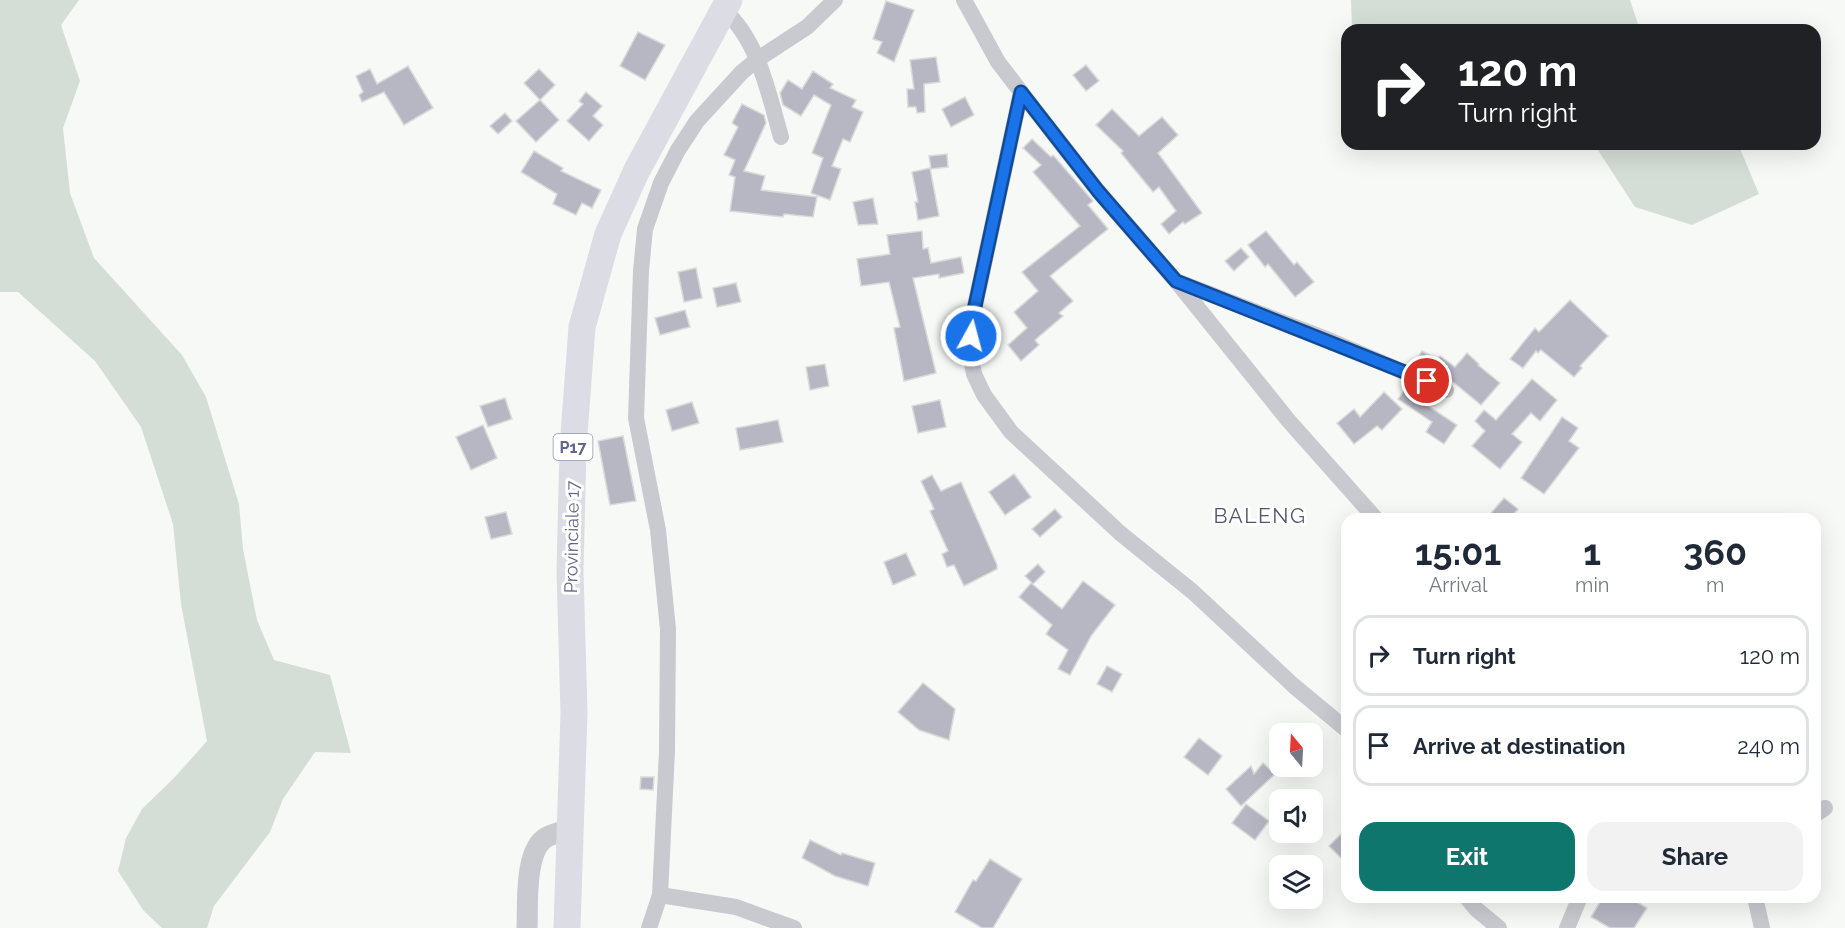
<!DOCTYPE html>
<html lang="en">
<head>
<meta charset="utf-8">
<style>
	body { margin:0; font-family:Raleway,sans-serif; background:#f2f2f3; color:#1f2937; height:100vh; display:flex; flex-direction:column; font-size:22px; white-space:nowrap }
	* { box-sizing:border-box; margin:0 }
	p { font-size:20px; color:#747a83 }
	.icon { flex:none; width:33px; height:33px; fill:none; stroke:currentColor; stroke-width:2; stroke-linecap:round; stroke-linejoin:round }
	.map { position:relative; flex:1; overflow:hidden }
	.side { position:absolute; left:1341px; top:513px; width:480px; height:390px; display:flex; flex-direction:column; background:#fff; border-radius:18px; box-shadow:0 6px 24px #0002 }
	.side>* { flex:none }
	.hud { position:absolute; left:1341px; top:24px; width:480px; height:126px; border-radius:18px; box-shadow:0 6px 24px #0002; background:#202124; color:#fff; overflow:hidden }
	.needle { width:39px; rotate:342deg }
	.controls { position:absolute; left:1269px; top:723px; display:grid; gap:12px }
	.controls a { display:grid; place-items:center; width:54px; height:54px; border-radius:12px; background:#fff; box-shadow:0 6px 24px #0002; font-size:30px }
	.pin { position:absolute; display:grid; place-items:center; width:51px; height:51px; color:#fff; margin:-26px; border:3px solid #fff; border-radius:50%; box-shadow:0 2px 6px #0007 }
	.me { position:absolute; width:66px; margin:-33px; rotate:7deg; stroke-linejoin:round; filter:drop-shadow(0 0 4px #0008) }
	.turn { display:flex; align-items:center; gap:21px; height:126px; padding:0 18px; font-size:27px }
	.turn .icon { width:78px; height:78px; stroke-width:2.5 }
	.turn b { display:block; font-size:42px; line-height:51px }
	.eta { display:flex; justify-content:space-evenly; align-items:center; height:102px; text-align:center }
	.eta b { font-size:36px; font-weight:700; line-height:42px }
	.primary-button { display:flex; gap:12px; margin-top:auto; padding:12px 18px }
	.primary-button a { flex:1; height:69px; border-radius:18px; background:#0f766e; color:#fff; font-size:24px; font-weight:700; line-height:69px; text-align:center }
	.primary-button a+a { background:#f2f2f3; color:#1f2937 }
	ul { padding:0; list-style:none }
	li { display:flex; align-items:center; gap:18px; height:81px; margin:0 12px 9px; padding:0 6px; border:3px solid #e0e1e3; border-radius:18px }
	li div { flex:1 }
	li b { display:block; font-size:22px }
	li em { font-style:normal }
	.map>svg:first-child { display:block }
	.green { fill:#d5ded6 }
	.building { fill:#b7b7c4; stroke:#d9dbd8; stroke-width:1.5 }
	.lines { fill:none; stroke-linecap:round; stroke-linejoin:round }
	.minor { stroke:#c9c9d0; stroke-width:16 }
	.tertiary { stroke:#c9c9d0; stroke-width:21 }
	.primary { stroke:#dcdce5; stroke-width:27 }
	.route-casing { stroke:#114b97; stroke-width:15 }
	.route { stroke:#1a73e8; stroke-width:10 }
	.labels { text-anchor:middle; stroke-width:6; stroke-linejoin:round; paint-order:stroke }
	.shield { fill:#fff; stroke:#9393ad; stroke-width:1.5 }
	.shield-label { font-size:16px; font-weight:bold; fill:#65658a }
	.street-label { font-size:18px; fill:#65658a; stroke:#fff }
	.quarter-label { font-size:21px; letter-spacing:1.5px; fill:#54546e; stroke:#fff }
</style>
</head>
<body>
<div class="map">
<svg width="1845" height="928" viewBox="0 0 1845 928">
	<rect width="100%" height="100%" fill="#f7f9f6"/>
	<g class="green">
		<polygon points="0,0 79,0 61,25 80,81 63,128 70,193 94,258 182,355 206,397 239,504 243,549 257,620 274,660 330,675 351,753 315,752 283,799 270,832 214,906 207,928 162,928 143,910 118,871 126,838 142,809 175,777 207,741 181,604 173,524 141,427 95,361 18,292 0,292"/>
		<polygon points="1351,0 1630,0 1640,30 1352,30"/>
		<polygon points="1594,144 1738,144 1759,194 1692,225 1635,207"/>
	</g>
	<g class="building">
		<polygon points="886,1 914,10 894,62 877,53 882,42 873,39"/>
		<polygon points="638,32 665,45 645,80 620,66"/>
		<polygon points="936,57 940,82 924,84 925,112 917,113 916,107 908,107 907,89 914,89 910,60"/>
		<polygon points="1086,65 1099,81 1086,91 1073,75"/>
		<polygon points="408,66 433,108 404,125 384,92 362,102 359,95 363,92 356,76 370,69 377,84"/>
		<polygon points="539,69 555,85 540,100 524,83"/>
		<polygon points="813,71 833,84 830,88 856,100 852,107 863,112 850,142 843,139 832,166 841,169 830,200 811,193 823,158 812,153 831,105 814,95 801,116 783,105 780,93 788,80 802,89"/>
		<polygon points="586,92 602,106 593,116 603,125 589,141 567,121 583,104 579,101"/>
		<polygon points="965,97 974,115 951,127 942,109"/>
		<polygon points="540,100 559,120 536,142 516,121"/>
		<polygon points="742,104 764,115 766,123 744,171 765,176 761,190 817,197 813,217 784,214 783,217 730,211 735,177 729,175 735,160 724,155 738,127 732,123"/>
		<polygon points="1112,109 1139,136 1162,117 1178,135 1158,153 1202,213 1185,224 1183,222 1169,234 1161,224 1176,211 1159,187 1153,192 1121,153 1123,151 1096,125"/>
		<polygon points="505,113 512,121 498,134 490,126"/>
		<polygon points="1032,139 1051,157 1053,155 1093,201 1088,205 1108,229 1050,276 1073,301 1059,313 1063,316 1035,340 1039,345 1021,361 1008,345 1027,328 1014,312 1038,291 1022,272 1080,226 1033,172 1041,165 1023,148"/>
		<polygon points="534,151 563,168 561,171 601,190 592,208 582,203 576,215 553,204 557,194 521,172"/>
		<polygon points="947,154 948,167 931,169 929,156"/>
		<polygon points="930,168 939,216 918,220 915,202 918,202 912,172"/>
		<polygon points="873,198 878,224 858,225 853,202"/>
		<polygon points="922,231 923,249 928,248 931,263 961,257 964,273 939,278 939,274 913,278 936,373 904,381 894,328 900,327 889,282 861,286 857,259 890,254 887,235"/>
		<polygon points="1266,231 1294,265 1297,262 1314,282 1295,297 1268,264 1265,267 1248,245"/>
		<polygon points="1241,248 1249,257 1234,271 1225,261"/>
		<polygon points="696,268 702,298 684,302 678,272"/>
		<polygon points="736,283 741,302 717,307 713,288"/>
		<polygon points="1570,300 1608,336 1580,366 1582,368 1574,377 1541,350 1538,353 1536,351 1523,368 1510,359 1535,328 1539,332"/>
		<polygon points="685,310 690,327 660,335 655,318"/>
		<polygon points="1422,351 1437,360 1440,356 1455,367 1467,353 1479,364 1478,365 1500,383 1481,405 1453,382 1414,365"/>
		<polygon points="825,364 829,386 810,390 806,367"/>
		<polygon points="1532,379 1557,400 1540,421 1531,413 1512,434 1522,442 1500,469 1472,446 1485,431 1475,421 1484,410 1496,420"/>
		<polygon points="1408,385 1427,393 1422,402 1457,425 1444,444 1426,432 1432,422 1398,399"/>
		<polygon points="1384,392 1402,409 1382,430 1377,426 1354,444 1337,423 1354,409 1360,417"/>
		<polygon points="505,398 512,419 488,427 480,406"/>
		<polygon points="940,400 946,427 918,433 912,406"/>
		<polygon points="692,402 699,423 672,431 666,410"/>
		<polygon points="1562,417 1578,428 1569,441 1579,448 1544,494 1521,478"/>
		<polygon points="778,420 783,442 740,450 736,428"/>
		<polygon points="483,425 497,458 471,470 456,437"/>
		<polygon points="623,436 636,501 610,505 598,441"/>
		<polygon points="1014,474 1031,497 1005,515 989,492"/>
		<polygon points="932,475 941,491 961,482 997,565 997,569 964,586 954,565 947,567 942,554 948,551 930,511 934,509 921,481"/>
		<polygon points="1504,498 1518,509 1510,519 1486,519"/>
		<polygon points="1055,509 1062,517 1040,537 1032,529"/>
		<polygon points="506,512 512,534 491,539 485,517"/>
		<polygon points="906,553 916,575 893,585 884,562"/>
		<polygon points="1038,564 1045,572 1033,584 1025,576"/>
		<polygon points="1083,581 1115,605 1091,636 1070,675 1058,669 1068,650 1046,634 1052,625 1019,597 1031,583 1062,609"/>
		<polygon points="1107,666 1122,674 1112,692 1097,684"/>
		<polygon points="923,683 955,709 949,740 919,730 898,712"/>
		<polygon points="1199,738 1222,756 1208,775 1184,757"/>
		<polygon points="1263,763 1275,774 1241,806 1226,789 1251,766 1254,774"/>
		<polygon points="641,777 654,777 653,790 640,789"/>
		<polygon points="1246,804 1269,821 1255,840 1232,823"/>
		<polygon points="1347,828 1347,864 1329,846"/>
		<polygon points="810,840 841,855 842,853 875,863 868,886 835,876 802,858"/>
		<polygon points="990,859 1022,879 993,928 982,928 955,912 973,880 976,881"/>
		<polygon points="1603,897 1629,897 1647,908 1634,928 1610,928 1591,917"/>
	</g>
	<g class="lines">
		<g class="minor">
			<polyline points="964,0 998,62 1021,92 1098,191 1176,281 1329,340 1446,390"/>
			<path d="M 723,9 C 759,41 768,92 781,137"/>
			<polyline points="1021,92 972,320 970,353 974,374 984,395 1011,432 1120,533 1193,592 1294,686 1347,730"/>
			<polyline points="1177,282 1288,420 1376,519"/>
			<polyline points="1815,815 1825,808"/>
			<polyline points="660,895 736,907 794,928"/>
			<polyline points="1466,897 1476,909 1499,928"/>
			<polyline points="1755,897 1762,928"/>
			<polyline points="649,928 660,895 667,751 668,629 658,530 636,418 641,271 645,229 661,183 678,150 697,121 742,72 758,59 807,27 835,0"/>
			<polyline points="1567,928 1580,897"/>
		</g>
		<path class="tertiary" d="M 527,928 C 528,905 524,849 547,837 C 554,833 563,832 570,829"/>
		<polyline class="primary" points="567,928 574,713 570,571 573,448 582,327 608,234 637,170 729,0"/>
	</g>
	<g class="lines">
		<defs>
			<polyline id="route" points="971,336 972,320 1021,92 1098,191 1176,281 1427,381"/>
		</defs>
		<use href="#route" class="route-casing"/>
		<use href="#route" class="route"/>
	</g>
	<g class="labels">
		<rect class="shield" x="553.5" y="434" width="39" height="26" rx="4.5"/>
		<g class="shield-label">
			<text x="573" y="453">P17</text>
		</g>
		<g class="street-label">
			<text transform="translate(572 537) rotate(-89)" y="6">Provinciale 17</text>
		</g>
		<g class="quarter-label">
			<text x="1260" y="523">BALENG</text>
		</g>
	</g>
</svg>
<div class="controls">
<a><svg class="needle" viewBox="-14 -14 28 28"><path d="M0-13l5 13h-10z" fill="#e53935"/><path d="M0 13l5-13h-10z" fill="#747a83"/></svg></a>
<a><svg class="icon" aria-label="sound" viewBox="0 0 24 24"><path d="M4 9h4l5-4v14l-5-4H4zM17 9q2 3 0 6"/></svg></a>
<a><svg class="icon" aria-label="layers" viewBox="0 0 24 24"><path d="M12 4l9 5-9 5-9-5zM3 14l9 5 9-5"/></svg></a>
</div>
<div class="pin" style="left:1427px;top:381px;background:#d93025"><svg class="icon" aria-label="arrive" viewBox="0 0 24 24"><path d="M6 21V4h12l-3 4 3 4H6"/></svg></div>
<svg class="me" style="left:971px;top:336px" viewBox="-20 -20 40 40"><circle r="17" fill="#1a73e8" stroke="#fff" stroke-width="3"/><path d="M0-11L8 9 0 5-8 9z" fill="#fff"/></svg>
<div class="hud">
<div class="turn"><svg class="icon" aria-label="right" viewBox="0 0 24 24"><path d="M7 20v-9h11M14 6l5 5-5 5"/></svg><div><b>120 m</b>Turn right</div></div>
</div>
<section class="side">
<div class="eta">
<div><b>15:01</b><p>Arrival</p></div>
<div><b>1</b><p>min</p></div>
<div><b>360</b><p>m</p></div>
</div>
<ul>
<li><svg class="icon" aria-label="right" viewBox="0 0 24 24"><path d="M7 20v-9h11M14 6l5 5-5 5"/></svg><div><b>Turn right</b></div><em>120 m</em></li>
<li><svg class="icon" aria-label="arrive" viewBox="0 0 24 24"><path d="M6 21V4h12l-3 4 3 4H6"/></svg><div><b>Arrive at destination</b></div><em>240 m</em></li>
</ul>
<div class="primary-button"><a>Exit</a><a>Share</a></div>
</section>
</div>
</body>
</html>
